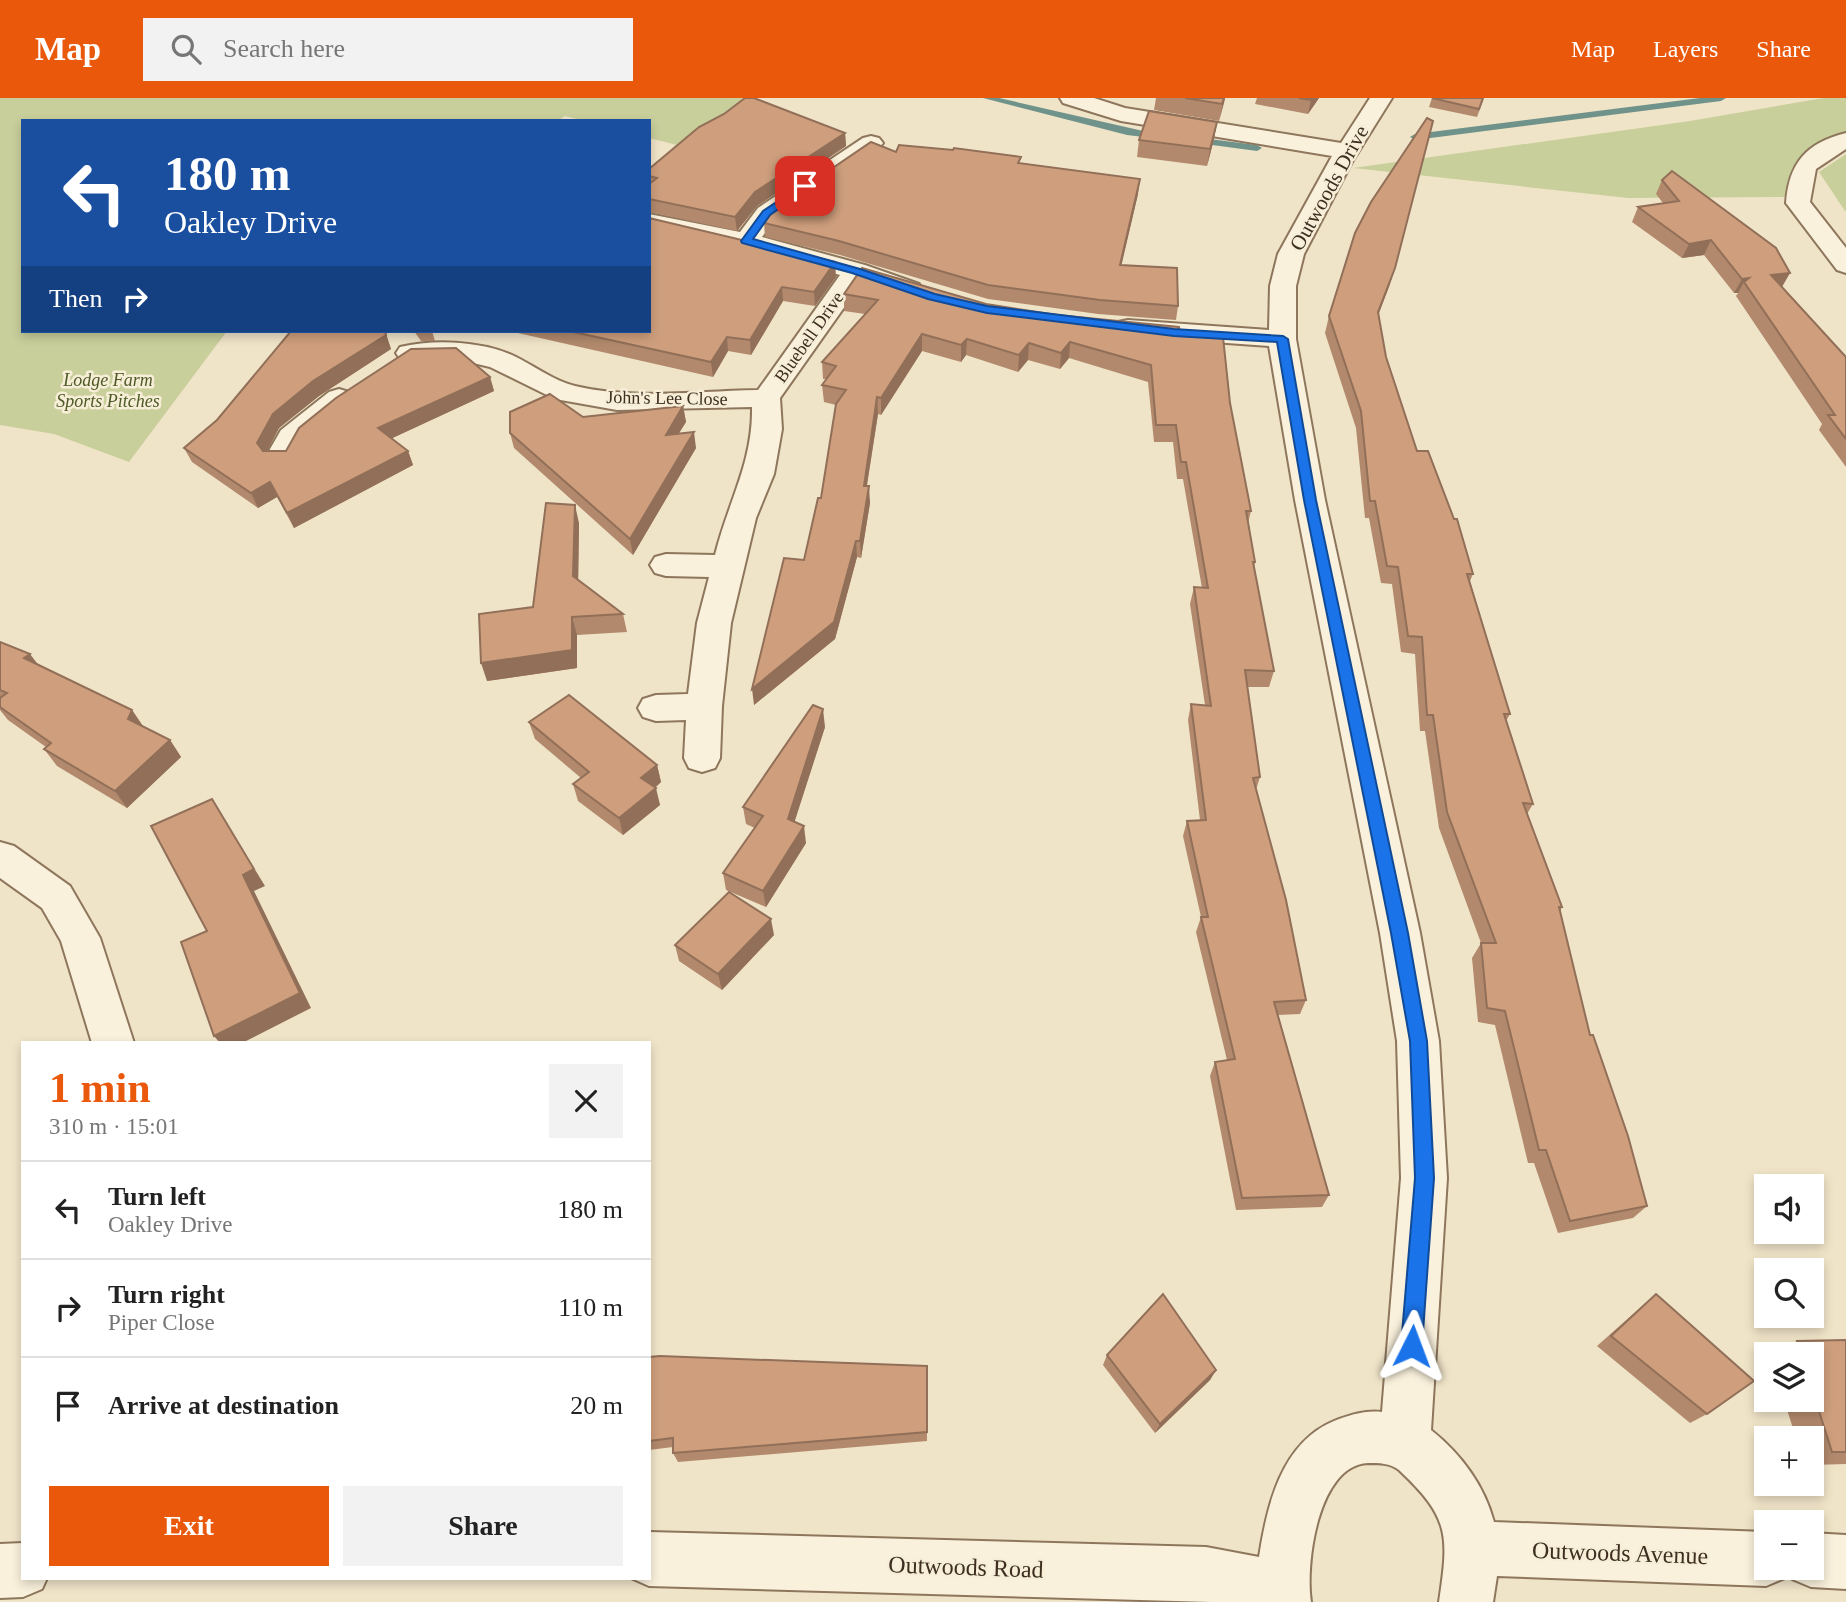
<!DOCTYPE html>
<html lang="en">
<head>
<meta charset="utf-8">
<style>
	body { margin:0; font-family:Georgia,serif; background:#f2f2f2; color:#222; height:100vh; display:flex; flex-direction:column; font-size:26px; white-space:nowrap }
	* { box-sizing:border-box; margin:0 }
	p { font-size:23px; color:#767676 }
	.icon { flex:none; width:38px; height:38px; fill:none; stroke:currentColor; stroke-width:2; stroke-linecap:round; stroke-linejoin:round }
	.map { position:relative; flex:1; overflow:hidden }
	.details { position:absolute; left:21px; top:943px; width:630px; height:539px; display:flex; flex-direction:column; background:#fff; border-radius:0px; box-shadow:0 4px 10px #0003 }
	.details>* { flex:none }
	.banner { position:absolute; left:21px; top:21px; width:630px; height:214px; border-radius:0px; box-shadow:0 4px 10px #0003; background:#1a4fa0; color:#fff; overflow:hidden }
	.tools { position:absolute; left:1754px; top:1076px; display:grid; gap:14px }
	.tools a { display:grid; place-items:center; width:70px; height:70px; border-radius:0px; background:#fff; box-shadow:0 4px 10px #0003; font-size:35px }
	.pin { position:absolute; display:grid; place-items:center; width:60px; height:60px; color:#fff; margin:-30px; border-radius:14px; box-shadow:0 4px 10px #0006 }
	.me { position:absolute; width:77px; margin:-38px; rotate:3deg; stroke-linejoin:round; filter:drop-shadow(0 0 5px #0008) }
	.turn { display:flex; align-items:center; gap:24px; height:147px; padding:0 28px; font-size:32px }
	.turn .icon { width:91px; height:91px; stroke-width:2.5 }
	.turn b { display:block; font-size:49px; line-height:60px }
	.then { display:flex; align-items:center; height:66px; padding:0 28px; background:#0003; gap:14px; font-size:26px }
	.round { display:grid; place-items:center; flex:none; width:74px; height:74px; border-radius:0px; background:#f2f2f2 }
	.overview { display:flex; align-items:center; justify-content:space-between; height:119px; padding:0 28px }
	h1 { font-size:42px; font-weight:600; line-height:52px; color:#ea580c }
	.cta { display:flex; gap:14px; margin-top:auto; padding:14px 28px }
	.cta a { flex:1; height:80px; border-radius:0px; background:#ea580c; color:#fff; font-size:28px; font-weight:600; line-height:80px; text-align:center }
	.cta a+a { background:#f2f2f2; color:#222 }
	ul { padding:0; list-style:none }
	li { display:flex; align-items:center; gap:21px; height:98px; padding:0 28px; border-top:2px solid #e0e0e0 }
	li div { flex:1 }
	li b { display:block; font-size:26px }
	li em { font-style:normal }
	header { display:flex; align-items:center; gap:42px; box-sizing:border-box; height:98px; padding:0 35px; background:#ea580c; color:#fff }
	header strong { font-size:33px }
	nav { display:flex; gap:38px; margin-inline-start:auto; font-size:24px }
	.search { width:490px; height:63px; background:#f2f2f2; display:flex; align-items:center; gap:18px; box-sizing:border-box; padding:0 24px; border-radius:0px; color:#767676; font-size:26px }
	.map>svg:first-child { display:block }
	.green { fill:#c9cf9b }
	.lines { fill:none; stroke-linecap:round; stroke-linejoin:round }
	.stream { fill:#6f938a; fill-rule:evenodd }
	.minor-casing { stroke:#8d765c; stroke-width:4 }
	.minor { fill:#faf1dc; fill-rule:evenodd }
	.wall { fill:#b2896c }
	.shaded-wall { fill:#916f58 }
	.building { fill:#cf9f7d; stroke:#916f58; stroke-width:2 }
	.route { fill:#1a73e8; stroke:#114b97; stroke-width:2 }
	.labels { text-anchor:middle; stroke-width:5; stroke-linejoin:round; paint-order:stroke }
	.far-street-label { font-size:18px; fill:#3d2e20; stroke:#f7eed8 }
	.far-park-label { font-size:18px; font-style:italic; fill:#4d5a26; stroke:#f7eed8 }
	.street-label { font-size:21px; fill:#3d2e20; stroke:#f7eed8 }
	.near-street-label { font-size:24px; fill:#3d2e20; stroke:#f7eed8 }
</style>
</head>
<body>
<header>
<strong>Map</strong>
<div class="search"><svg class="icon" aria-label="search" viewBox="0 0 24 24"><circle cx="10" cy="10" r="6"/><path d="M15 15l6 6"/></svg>Search here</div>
<nav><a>Map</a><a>Layers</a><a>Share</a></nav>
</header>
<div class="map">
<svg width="1846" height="1504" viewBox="0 0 1846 1504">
	<rect width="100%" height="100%" fill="#f0e4c8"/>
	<g class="green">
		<polygon points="0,0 755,0 693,51 649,40 649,23 585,23 565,18 557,23 23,23 23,233 227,233 129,364 54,336 0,327"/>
		<path d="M 1823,0 L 1846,0 L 1846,33 C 1811,53 1789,55 1786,99 L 1628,100 L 1353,70 L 1690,23 Z"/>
		<polygon points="1846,56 1846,113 1845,113 1819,74"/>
	</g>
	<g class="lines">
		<g class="stream">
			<polygon points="983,0 999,0 1165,38 1160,41 1127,37"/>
			<polygon points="1700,0 1726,0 1721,3 1415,42 1410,39 1415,36"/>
			<polygon points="1193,39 1257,47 1262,50 1257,53 1190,44 1188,42"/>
		</g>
		<defs>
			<g id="minor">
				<path d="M 1060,0 L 1094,0 L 1125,10 L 1341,45 L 1370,0 L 1392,0 L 1352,64 L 1304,156 L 1296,188 L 1296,241 L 1325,402 L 1420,835 L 1439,943 L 1447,1080 L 1431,1332 C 1461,1356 1484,1387 1494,1424 L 1766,1434 L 1766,1470 L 1811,1470 L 1811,1435 L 1846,1437 L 1846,1491 L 1811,1489 L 1792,1481 L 1788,1472 L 1785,1480 L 1766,1488 L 1497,1478 L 1493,1504 L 1439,1504 C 1449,1437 1450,1420 1399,1372 C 1390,1365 1379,1365 1368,1365 C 1318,1367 1305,1466 1311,1504 L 1211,1504 L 649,1488 L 631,1480 L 649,1480 L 649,1434 L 1206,1449 L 1259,1459 C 1267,1408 1281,1345 1334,1323 C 1350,1317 1365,1312 1382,1314 L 1401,1080 L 1397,943 L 1380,835 L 1295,402 L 1269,248 L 1128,238 L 1118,236 L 1114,230 L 1118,224 L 1128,222 L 1269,232 L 1270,188 L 1278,156 L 1332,58 L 1121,23 L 1063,5 Z"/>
				<path d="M 1846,35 L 1846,51 L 1816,71 L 1810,104 L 1846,150 L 1846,175 L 1837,172 L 1786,105 C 1789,65 1806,45 1846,35 Z"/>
				<path d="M 871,38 L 879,40 L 883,45 L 879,50 L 776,120 L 762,139 L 865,167 L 919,186 L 923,192 L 919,198 L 910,200 L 862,184 L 780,300 L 782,331 L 774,376 L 756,420 L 731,525 L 722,608 L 720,660 L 715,670 L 702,674 L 689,670 L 684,660 L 686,622 L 656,623 L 643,619 L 638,610 L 643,601 L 656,597 L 688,596 L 697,525 L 709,479 L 666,478 L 655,475 L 650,467 L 655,459 L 666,456 L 715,457 C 728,404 753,365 752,309 L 617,312 L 555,301 L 490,269 L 456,261 L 410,263 L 400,261 L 396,255 L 400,249 C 434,241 479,243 512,257 C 532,266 553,283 575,288 C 633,302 698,293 758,292 L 840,177 L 743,150 L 649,131 L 649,116 L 740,134 L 758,110 L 863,40 Z"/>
				<polygon points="339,291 349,294 353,300 349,306 303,343 292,365 281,367 270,365 266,358 281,332 329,294"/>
				<polygon points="0,744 14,748 70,788 100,840 134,945 92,945 61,843 42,810 0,780"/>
				<polygon points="23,1445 23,1480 47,1480 42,1491 23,1499 0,1500 0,1446"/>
			</g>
		</defs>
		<use href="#minor" class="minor-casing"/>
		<use href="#minor" class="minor"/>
	</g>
	<g class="wall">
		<polygon points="1156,0 1225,0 1219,23 1154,12"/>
		<polygon points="1257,0 1319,0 1308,16 1255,6"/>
		<polygon points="1432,0 1484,0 1477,19 1429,9"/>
		<polygon points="1217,24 1214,41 1207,68 1137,59 1139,42"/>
		<polygon points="845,35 846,48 757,108 737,133 649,114 649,71"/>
		<polygon points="896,54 1021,66 1138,96 1121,167 1178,208 1176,222 1098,216 988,201 840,157 765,139 764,125"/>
		<polygon points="1662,82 1782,189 1846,259 1846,369 1819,332 1822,326 1736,198 1738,195 1734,195 1704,157 1682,160 1632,124 1638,109 1663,105 1656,96"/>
		<polygon points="649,120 836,179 815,208 783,203 751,257 728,253 713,279 509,233 649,233"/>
		<polygon points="1390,186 1378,217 1386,259 1417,353 1473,476 1470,483 1510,616 1506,623 1533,706 1527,716 1562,809 1560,814 1590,937 1647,1108 1633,1120 1558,1135 1534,1065 1528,1065 1495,927 1478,924 1472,860 1481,845 1439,730 1425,633 1420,633 1415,556 1401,554 1392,486 1381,485 1369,420 1365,420 1356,330 1325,235 1329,218"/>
		<polygon points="844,196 986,206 1180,238 1230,305 1251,413 1248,425 1255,464 1254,469 1274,573 1269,589 1247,589 1260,679 1256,692 1306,902 1300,916 1278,917 1329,1097 1322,1109 1236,1112 1210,978 1215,964 1227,962 1196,834 1201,819 1183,738 1187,723 1200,722 1188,622 1191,606 1205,607 1190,506 1194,489 1202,490 1183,381 1177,381 1173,344 1154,344 1148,284 1069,260 1060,271 1028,262 1018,274 966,257 961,264 922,253 881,317 878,316 867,388 870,405 861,460 857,459 835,541 754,607 804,462 821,400 836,307 824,304 822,287 826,281 823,281 822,264 865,216 844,213"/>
		<polygon points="289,233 385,233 391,251 319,298 279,330 267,353 286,353 490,279 494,293 392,340 408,353 413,367 294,430 277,399 258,410 192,364 184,350 217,322 290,234"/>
		<polygon points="414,233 432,233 435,243 421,243"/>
		<polygon points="683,308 686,324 678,336 696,350 633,457 514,350 510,335 583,319"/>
		<polygon points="579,425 578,482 623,516 627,534 577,537 577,570 487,583 533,509"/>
		<polygon points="0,544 38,566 132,612 143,628 170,642 181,659 127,710 57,668 44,651 46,649 8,622 0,612"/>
		<polygon points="529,624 657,667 661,684 655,690 660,707 623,737 578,703 573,686 581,680 535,641"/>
		<polygon points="825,629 794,724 806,745 766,809 726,792 723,775 755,730 746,726 743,709"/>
		<polygon points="774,837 722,892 679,863 675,847"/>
		<polygon points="1656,1196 1707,1316 1690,1325 1597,1248 1642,1208"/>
		<polygon points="1846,1242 1846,1366 1811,1367 1811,1340 1796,1340 1784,1302 1811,1302 1811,1256 1775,1256 1797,1243"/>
		<polygon points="1107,1257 1216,1272 1210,1282 1155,1335 1103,1267"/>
		<polygon points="649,1259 927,1268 927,1343 678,1364 673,1355 673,1349 649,1352"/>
	</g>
	<g class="shaded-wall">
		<polygon points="1224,0 1225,0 1224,5 1219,23"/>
		<polygon points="1313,0 1319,0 1308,16 1311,2"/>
		<polygon points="1217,24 1214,41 1207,68 1210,51"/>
		<polygon points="845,35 846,48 757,108 737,133 735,119 755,94"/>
		<polygon points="1140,81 1138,96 1118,182 1120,167"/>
		<polygon points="1711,142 1704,157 1682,160 1689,146"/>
		<polygon points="835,164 836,179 815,208 814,194"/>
		<polygon points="1395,170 1390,186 1373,231 1378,214"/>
		<polygon points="1790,175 1782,189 1771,177"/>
		<polygon points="1749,180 1744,184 1738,195 1734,195 1742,181"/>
		<polygon points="782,189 783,203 751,257 750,242"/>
		<polygon points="385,233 391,251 319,298 279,330 264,359 257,345 273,316 313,283"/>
		<polygon points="922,236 922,253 881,317 881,300"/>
		<polygon points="727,239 728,253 713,279 711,264"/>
		<polygon points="967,241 966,257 961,264 961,247"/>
		<polygon points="1070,244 1069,260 1060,271 1061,255"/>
		<polygon points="1029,245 1028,262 1018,274 1019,257"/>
		<polygon points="490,279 494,293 384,344 378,330"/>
		<polygon points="877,299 878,316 864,404 864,388"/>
		<polygon points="683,308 686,324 668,353 666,337"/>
		<polygon points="694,334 696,350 633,457 630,441"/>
		<polygon points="408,353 413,367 294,430 287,415"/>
		<polygon points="270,384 277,399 258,410 251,395"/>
		<polygon points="869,388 870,405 861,460 860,443"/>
		<polygon points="575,407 579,425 578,496 573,478"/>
		<polygon points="856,443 857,459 835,541 754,607 752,591"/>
		<polygon points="572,519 577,537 577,570 487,583 481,565"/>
		<polygon points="30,556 43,573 24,560"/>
		<polygon points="823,611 825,629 790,738 788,721"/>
		<polygon points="132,612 144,630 128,621"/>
		<polygon points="170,642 181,659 127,710 115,693"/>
		<polygon points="657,667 661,684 646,697 641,680"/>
		<polygon points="656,690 660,707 623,737 619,720"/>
		<polygon points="212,701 265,788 254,793 311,910 242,945 220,945 214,938 243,777"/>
		<polygon points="804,728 806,745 766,809 763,793"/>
		<polygon points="771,821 774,837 722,892 718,876"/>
		<polygon points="1216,1272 1210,1282 1155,1335 1160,1326"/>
	</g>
	<g class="building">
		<polygon points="745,0 754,0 845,35 755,94 735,119 649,101 649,86 657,80 649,78 649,71 699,29 724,16"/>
		<polygon points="1185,0 1224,0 1222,6"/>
		<polygon points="1299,0 1313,0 1311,2"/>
		<polygon points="1432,0 1483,0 1479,11"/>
		<polygon points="1149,13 1217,24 1210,51 1139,42"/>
		<polygon points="1427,20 1433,23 1395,170 1378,214 1386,259 1417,353 1428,353 1454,421 1457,421 1473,476 1467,476 1510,616 1504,616 1533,706 1523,705 1562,809 1559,809 1590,937 1593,937 1628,1038 1647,1108 1570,1123 1546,1052 1539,1052 1505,913 1487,910 1481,845 1496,845 1447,714 1433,617 1427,617 1422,539 1408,538 1398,469 1387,468 1375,403 1370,403 1361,313 1329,218 1355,135 1371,104"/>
		<polygon points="871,44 896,54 899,47 953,52 954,50 1021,59 1018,65 1140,81 1120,167 1177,170 1178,208 1100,202 988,187 839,143 764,125 777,108"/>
		<polygon points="1672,73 1776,150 1790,175 1771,177 1846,259 1846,341 1828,317 1835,317 1744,184 1749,180 1742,181 1711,142 1689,146 1638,109 1679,103 1662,82"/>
		<polygon points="649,120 835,164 814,194 782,189 750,242 727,239 711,264 569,233 649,233"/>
		<polygon points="862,170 986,206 1057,217 1179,229 1180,238 1223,239 1230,305 1251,413 1246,413 1255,464 1253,464 1274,573 1245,572 1260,679 1253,680 1286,802 1306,902 1274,904 1329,1097 1242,1100 1215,964 1235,961 1201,819 1208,819 1187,723 1206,722 1191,606 1211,608 1194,489 1208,490 1186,364 1181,364 1176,327 1156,327 1151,267 1070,244 1061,255 1029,245 1019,257 967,241 961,247 922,236 881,300 877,299 864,388 869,388 860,443 856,443 834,524 752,591 784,460 804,462 818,400 821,400 836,306 846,292 822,287 836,268 822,264 878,202 844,196"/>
		<polygon points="291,233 385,233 386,237 313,283 273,316 257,345 263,353 286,353 299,330 336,300 411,251 456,250 490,279 378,330 408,353 287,415 270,384 251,395 184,350 217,322"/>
		<polygon points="550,296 583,319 683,308 666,337 694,334 630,441 510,335 510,314"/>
		<polygon points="546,405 575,407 573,478 623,516 572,519 572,552 481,565 479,516 533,509"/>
		<polygon points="0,544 30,556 24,560 132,612 128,621 170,642 115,693 44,651 51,645 0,609 0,600 7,595 0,592"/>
		<polygon points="569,597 657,667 641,680 656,690 619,720 573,686 589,674 529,624"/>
		<polygon points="813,607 823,611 788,721 804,728 763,793 723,775 763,718 743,709"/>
		<polygon points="212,701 254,771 243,777 300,895 214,938 181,844 207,833 151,728"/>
		<polygon points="729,794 771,821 718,876 675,847"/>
		<polygon points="1163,1196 1216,1272 1160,1326 1107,1257"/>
		<polygon points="1656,1196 1754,1283 1707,1316 1611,1238"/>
		<polygon points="1846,1242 1846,1354 1832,1354 1811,1288 1811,1256 1801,1256 1797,1243"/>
		<polygon points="660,1258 927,1268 927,1334 673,1355 673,1340 649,1343 649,1259"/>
	</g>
	<polygon class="route" points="805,85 809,86 809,90 770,117 753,141 860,171 935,196 987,208 1174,231 1283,238 1288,241 1316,402 1408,835 1427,943 1434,1080 1422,1248 1419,1256 1412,1259 1404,1256 1401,1248 1415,1080 1410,943 1391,835 1304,402 1277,244 1174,238 987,215 928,201 852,175 742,145 741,143 763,113"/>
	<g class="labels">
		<g class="far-street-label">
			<text transform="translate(809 239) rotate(-55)" y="6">Bluebell Drive</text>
			<text transform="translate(667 300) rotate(1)" y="6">John's Lee Close</text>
		</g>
		<g class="far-park-label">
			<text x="108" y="288">Lodge Farm<tspan x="108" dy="21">Sports Pitches</tspan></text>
		</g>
		<g class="street-label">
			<text transform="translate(1329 90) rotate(-61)" y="7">Outwoods Drive</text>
		</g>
		<g class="near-street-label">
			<text transform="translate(1620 1455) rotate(2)" y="8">Outwoods Avenue</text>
			<text transform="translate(966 1469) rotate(2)" y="8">Outwoods Road</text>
		</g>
	</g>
</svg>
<div class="tools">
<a><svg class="icon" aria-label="sound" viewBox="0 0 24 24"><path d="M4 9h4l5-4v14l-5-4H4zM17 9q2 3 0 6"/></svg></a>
<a><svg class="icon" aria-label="search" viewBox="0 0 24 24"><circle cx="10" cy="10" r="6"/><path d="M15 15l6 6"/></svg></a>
<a><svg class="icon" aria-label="layers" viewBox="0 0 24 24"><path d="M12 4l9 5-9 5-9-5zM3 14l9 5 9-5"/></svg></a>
<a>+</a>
<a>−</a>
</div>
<div class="pin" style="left:805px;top:88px;background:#d93025"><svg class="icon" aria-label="arrive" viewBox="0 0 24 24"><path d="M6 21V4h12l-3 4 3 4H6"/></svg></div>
<svg class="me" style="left:1412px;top:1248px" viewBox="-20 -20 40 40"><path d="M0-17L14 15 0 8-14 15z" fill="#1a73e8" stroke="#fff" stroke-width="4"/></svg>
<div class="banner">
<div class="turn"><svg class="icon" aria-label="left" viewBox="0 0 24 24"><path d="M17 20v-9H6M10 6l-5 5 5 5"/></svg><div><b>180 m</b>Oakley Drive</div></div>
<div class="then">Then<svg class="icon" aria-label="right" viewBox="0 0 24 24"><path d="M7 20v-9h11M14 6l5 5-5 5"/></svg></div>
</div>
<section class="details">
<div class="overview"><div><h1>1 min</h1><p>310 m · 15:01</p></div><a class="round"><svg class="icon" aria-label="close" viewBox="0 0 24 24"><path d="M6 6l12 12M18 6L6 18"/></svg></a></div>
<ul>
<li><svg class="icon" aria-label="left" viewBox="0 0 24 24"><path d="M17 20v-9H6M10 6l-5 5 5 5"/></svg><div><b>Turn left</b><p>Oakley Drive</p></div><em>180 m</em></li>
<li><svg class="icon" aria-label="right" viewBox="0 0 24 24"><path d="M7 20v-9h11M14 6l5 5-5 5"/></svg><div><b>Turn right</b><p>Piper Close</p></div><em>110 m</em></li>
<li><svg class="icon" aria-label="arrive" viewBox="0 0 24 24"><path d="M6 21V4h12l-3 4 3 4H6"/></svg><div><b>Arrive at destination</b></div><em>20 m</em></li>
</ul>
<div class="cta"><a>Exit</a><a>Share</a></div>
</section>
</div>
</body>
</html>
